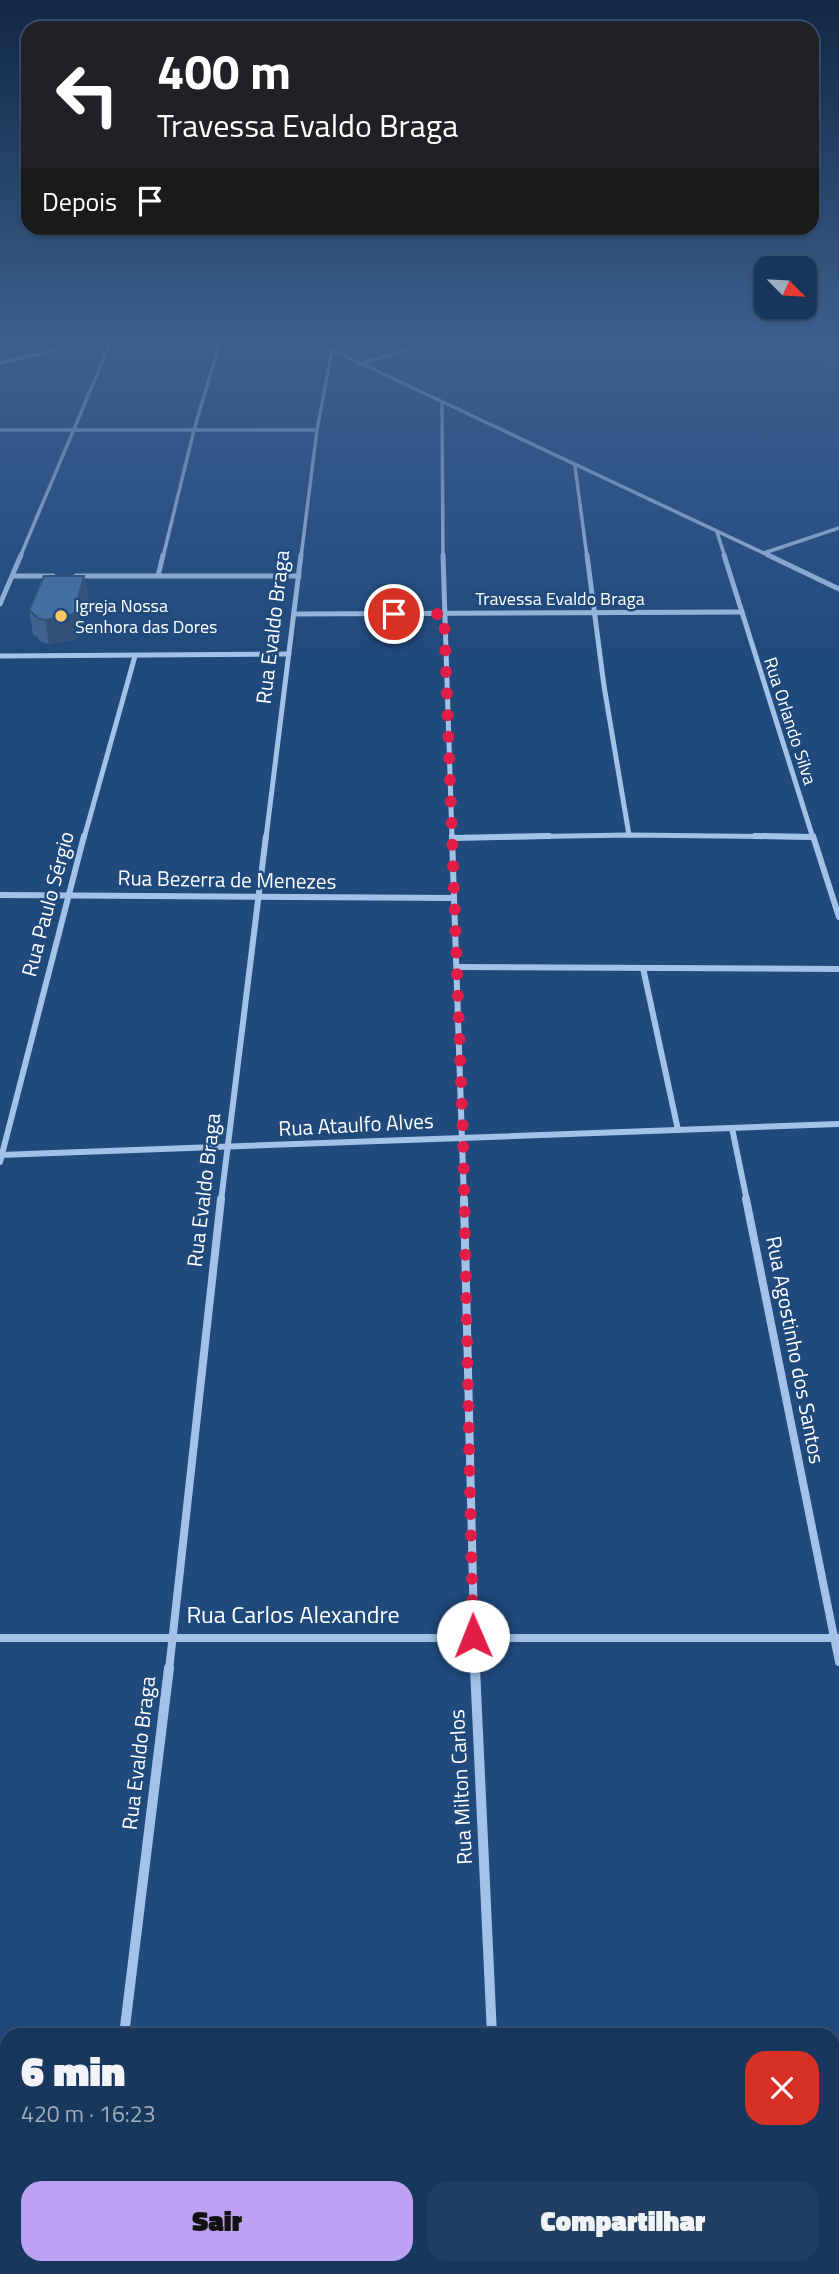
<!DOCTYPE html>
<html lang="pt">
<head>
<meta charset="utf-8">
<style>
	body { margin:0; font-family:"Titillium Web",sans-serif; background:#213f63; color:#f1f3f6; height:100vh; display:flex; flex-direction:column; font-size:26px; white-space:nowrap }
	* { box-sizing:border-box; margin:0 }
	p { font-size:23px; color:#9facbc }
	.icon { flex:none; width:38px; height:38px; fill:none; stroke:currentColor; stroke-width:2; stroke-linecap:round; stroke-linejoin:round }
	.map { position:relative; flex:1; overflow:hidden }
	.drawer { position:absolute; left:0px; top:2028px; width:840px; height:247px; display:flex; flex-direction:column; background:#18375d; border-radius:21px 21px 0 0; box-shadow:0 2px 5px #0004,0 0 0 2px #365172 }
	.drawer>* { flex:none }
	.top-card { position:absolute; left:21px; top:21px; width:798px; height:214px; border-radius:21px; box-shadow:0 2px 5px #0004,0 0 0 2px #365172; background:#202124; color:#fff; overflow:hidden }
	.needle { width:46px; rotate:114deg }
	.fabs { position:absolute; left:754px; top:256px; display:grid; gap:14px }
	.fabs a { display:grid; place-items:center; width:63px; height:63px; border-radius:14px; background:#18375d; box-shadow:0 2px 5px #0004,0 0 0 2px #365172; font-size:35px }
	.pin { position:absolute; display:grid; place-items:center; width:60px; height:60px; color:#fff; margin:-30px; border:4px solid #fff; border-radius:50%; box-shadow:0 2px 7px #0007 }
	.me { position:absolute; width:77px; margin:-38px; rotate:359deg; stroke-linejoin:round; filter:drop-shadow(0 0 5px #0008) }
	.turn { display:flex; align-items:center; gap:24px; height:147px; padding:0 21px; font-size:32px }
	.turn .icon { width:91px; height:91px; stroke-width:2.5 }
	.turn b { display:block; font-size:49px; line-height:60px }
	.then { display:flex; align-items:center; height:66px; padding:0 21px; background:#0003; gap:14px; font-size:26px }
	.round { display:grid; place-items:center; flex:none; width:74px; height:74px; border-radius:21px; background:#213f63 }
	.head { display:flex; align-items:center; justify-content:space-between; height:119px; padding:0 21px }
	h1 { font-size:42px; font-weight:800; line-height:52px }
	.primary-button { display:flex; gap:14px; margin-top:auto; padding:14px 21px }
	.primary-button a { flex:1; height:80px; border-radius:21px; background:#bca0f2; color:#111; font-size:28px; font-weight:800; line-height:80px; text-align:center }
	.primary-button a+a { background:#213f63; color:#f1f3f6 }
	.map>svg:first-child { display:block }
	.lines { fill:none; stroke-linecap:round; stroke-linejoin:round }
	.river { fill:#4c6b91; fill-rule:evenodd }
	.lane { stroke:#a2c2e7; stroke-width:2.5 }
	.street-far4 { stroke:#a2c2e7; stroke-width:3.5 }
	.street-far3 { stroke:#a2c2e7; stroke-width:5 }
	.street-far2 { stroke:#a2c2e7; stroke-width:6 }
	.street-far1 { stroke:#a2c2e7; stroke-width:8 }
	.street { stroke:#a2c2e7; stroke-width:10 }
	.secondary { fill:#cddff5; fill-rule:evenodd }
	.wall { fill:#3e638f }
	.shaded-wall { fill:#325074 }
	.building { fill:#4873a6; stroke:#325074; stroke-width:2 }
	.route { stroke:#e11d48; stroke-width:12; stroke-dasharray:0 21.6 }
	.poi-dot { fill:#f4c863; stroke:#20497c; stroke-width:2.5 }
	.labels { text-anchor:middle; stroke-width:5; stroke-linejoin:round; paint-order:stroke }
	.far-street-label { font-size:18px; fill:#fff; stroke:#20497c }
	.far-poi-label { font-size:18px; fill:#fff; stroke:#20497c; text-anchor:start }
	.street-label { font-size:21px; fill:#fff; stroke:#20497c }
	.near-street-label { font-size:24px; fill:#fff; stroke:#20497c }
</style>
</head>
<body>
<div class="map">
<svg width="839" height="2274" viewBox="0 0 839 2274">
	<rect width="100%" height="100%" fill="#20497c"/>
	<g class="lines">
		<polygon class="river" points="781,339 815,339 839,349 839,367 785,344"/>
		<polyline class="lane" points="0,350 30,339"/>
		<g class="street-far4">
			<polyline points="309,339 772,557"/>
			<polyline points="359,364 444,339"/>
			<polyline points="442,404 443,557"/>
			<polyline points="0,430 317,430"/>
			<polyline points="575,466 587,557"/>
			<polyline points="717,532 725,557"/>
			<polyline points="764,553 839,528"/>
			<polyline points="20,557 112,339"/>
			<polyline points="163,557 194,430 221,339"/>
			<polyline points="301,557 317,430 332,350"/>
		</g>
		<g class="street-far3">
			<polyline points="443,555 452,838"/>
			<polyline points="587,555 604,686 629,835"/>
			<polyline points="724,555 813,838"/>
			<polyline points="768,555 839,589"/>
			<polyline points="12,576 53,576"/>
			<polyline points="76,576 299,576"/>
			<polyline points="158,576 163,555"/>
			<polyline points="0,604 21,555"/>
			<polyline points="294,614 742,612"/>
			<polyline points="0,656 289,654"/>
			<polyline points="84,838 135,656"/>
			<polyline points="266,838 301,555"/>
			<polyline points="453,838 629,835 813,837"/>
		</g>
		<g class="street-far2">
			<polyline points="452,836 464,1201"/>
			<polyline points="755,836 813,837"/>
			<polyline points="813,836 839,917"/>
			<polyline points="453,838 549,836"/>
			<polyline points="0,895 454,898"/>
			<polyline points="457,967 839,969"/>
			<polyline points="643,968 678,1130"/>
			<polyline points="732,1128 747,1201"/>
			<polyline points="0,1155 839,1124"/>
			<polyline points="0,1162 84,836"/>
			<polyline points="221,1201 266,836"/>
		</g>
		<g class="street-far1">
			<polyline points="464,1199 475,1670"/>
			<polyline points="746,1199 839,1662"/>
			<polyline points="0,1638 839,1638"/>
			<polyline points="169,1670 221,1199"/>
		</g>
		<g class="street">
			<polyline points="475,1668 492,2035"/>
			<polyline points="124,2035 169,1668"/>
			<polyline points="501,2268 501,2274"/>
			<polyline points="94,2274 95,2268"/>
		</g>
		<polygon class="secondary" points="98,339 109,339 0,365 0,361"/>
	</g>
	<polygon class="wall" points="84,576 88,600 78,639 49,644 42,642 33,634 29,610"/>
	<g class="shaded-wall">
		<polygon points="0,339 9,339 7,343 0,346"/>
		<polygon points="84,576 88,600 78,639 49,644 45,620"/>
	</g>
	<polygon class="building" points="44,576 84,576 74,614 45,620 38,618 29,610"/>
	<linearGradient id="sky" x2="0" y2="1"><stop stop-color="#122844"/><stop offset="0.52" stop-color="#3c5f8e"/><stop offset="1" stop-color="#3c5f8e" stop-opacity="0"/></linearGradient>
	<rect width="839" height="657" fill="url(#sky)"/>
	<g class="lines">
		<polyline class="route" points="394,614 444,614 463,1137 473,1636"/>
	</g>
	<circle class="poi-dot" cx="61" cy="616" r="7"/>
	<g class="labels">
		<g class="far-street-label">
			<text x="560" y="605">Travessa Evaldo Braga</text>
			<text transform="translate(790 721) rotate(72)" y="6">Rua Orlando Silva</text>
		</g>
		<g class="far-poi-label">
			<text x="75" y="612">Igreja Nossa<tspan x="75" dy="21">Senhora das Dores</tspan></text>
		</g>
		<g class="street-label">
			<text transform="translate(273 627) rotate(-83)" y="7">Rua Evaldo Braga</text>
			<text transform="translate(227 880) rotate(1)" y="7">Rua Bezerra de Menezes</text>
			<text transform="translate(48 904) rotate(-75)" y="7">Rua Paulo Sérgio</text>
			<text transform="translate(356 1125) rotate(-3)" y="7">Rua Ataulfo Alves</text>
			<text transform="translate(204 1190) rotate(-83)" y="7">Rua Evaldo Braga</text>
			<text transform="translate(795 1350) rotate(79)" y="7">Rua Agostinho dos Santos</text>
			<text transform="translate(139 1753) rotate(-83)" y="7">Rua Evaldo Braga</text>
			<text transform="translate(461 1787) rotate(-93)" y="7">Rua Milton Carlos</text>
		</g>
		<g class="near-street-label">
			<text x="293" y="1623">Rua Carlos Alexandre</text>
		</g>
	</g>
</svg>
<div class="fabs">
<a><svg class="needle" viewBox="-14 -14 28 28"><path d="M0-13l5 13h-10z" fill="#e53935"/><path d="M0 13l5-13h-10z" fill="#9facbc"/></svg></a>
</div>
<div class="pin" style="left:394px;top:614px;background:#d93025"><svg class="icon" aria-label="arrive" viewBox="0 0 24 24"><path d="M6 21V4h12l-3 4 3 4H6"/></svg></div>
<svg class="me" style="left:473px;top:1636px" viewBox="-20 -20 40 40"><circle r="19" fill="#fff"/><path d="M0-13L10 11 0 6-10 11z" fill="#e11d48"/></svg>
<div class="top-card">
<div class="turn"><svg class="icon" aria-label="left" viewBox="0 0 24 24"><path d="M17 20v-9H6M10 6l-5 5 5 5"/></svg><div><b>400 m</b>Travessa Evaldo Braga</div></div>
<div class="then">Depois<svg class="icon" aria-label="arrive" viewBox="0 0 24 24"><path d="M6 21V4h12l-3 4 3 4H6"/></svg></div>
</div>
<section class="drawer">
<div class="head"><div><h1>6 min</h1><p>420 m · 16:23</p></div><a class="round" style="background:#d93025;color:#fff"><svg class="icon" aria-label="close" viewBox="0 0 24 24"><path d="M6 6l12 12M18 6L6 18"/></svg></a></div>
<div class="primary-button"><a>Sair</a><a>Compartilhar</a></div>
</section>
</div>
</body>
</html>
